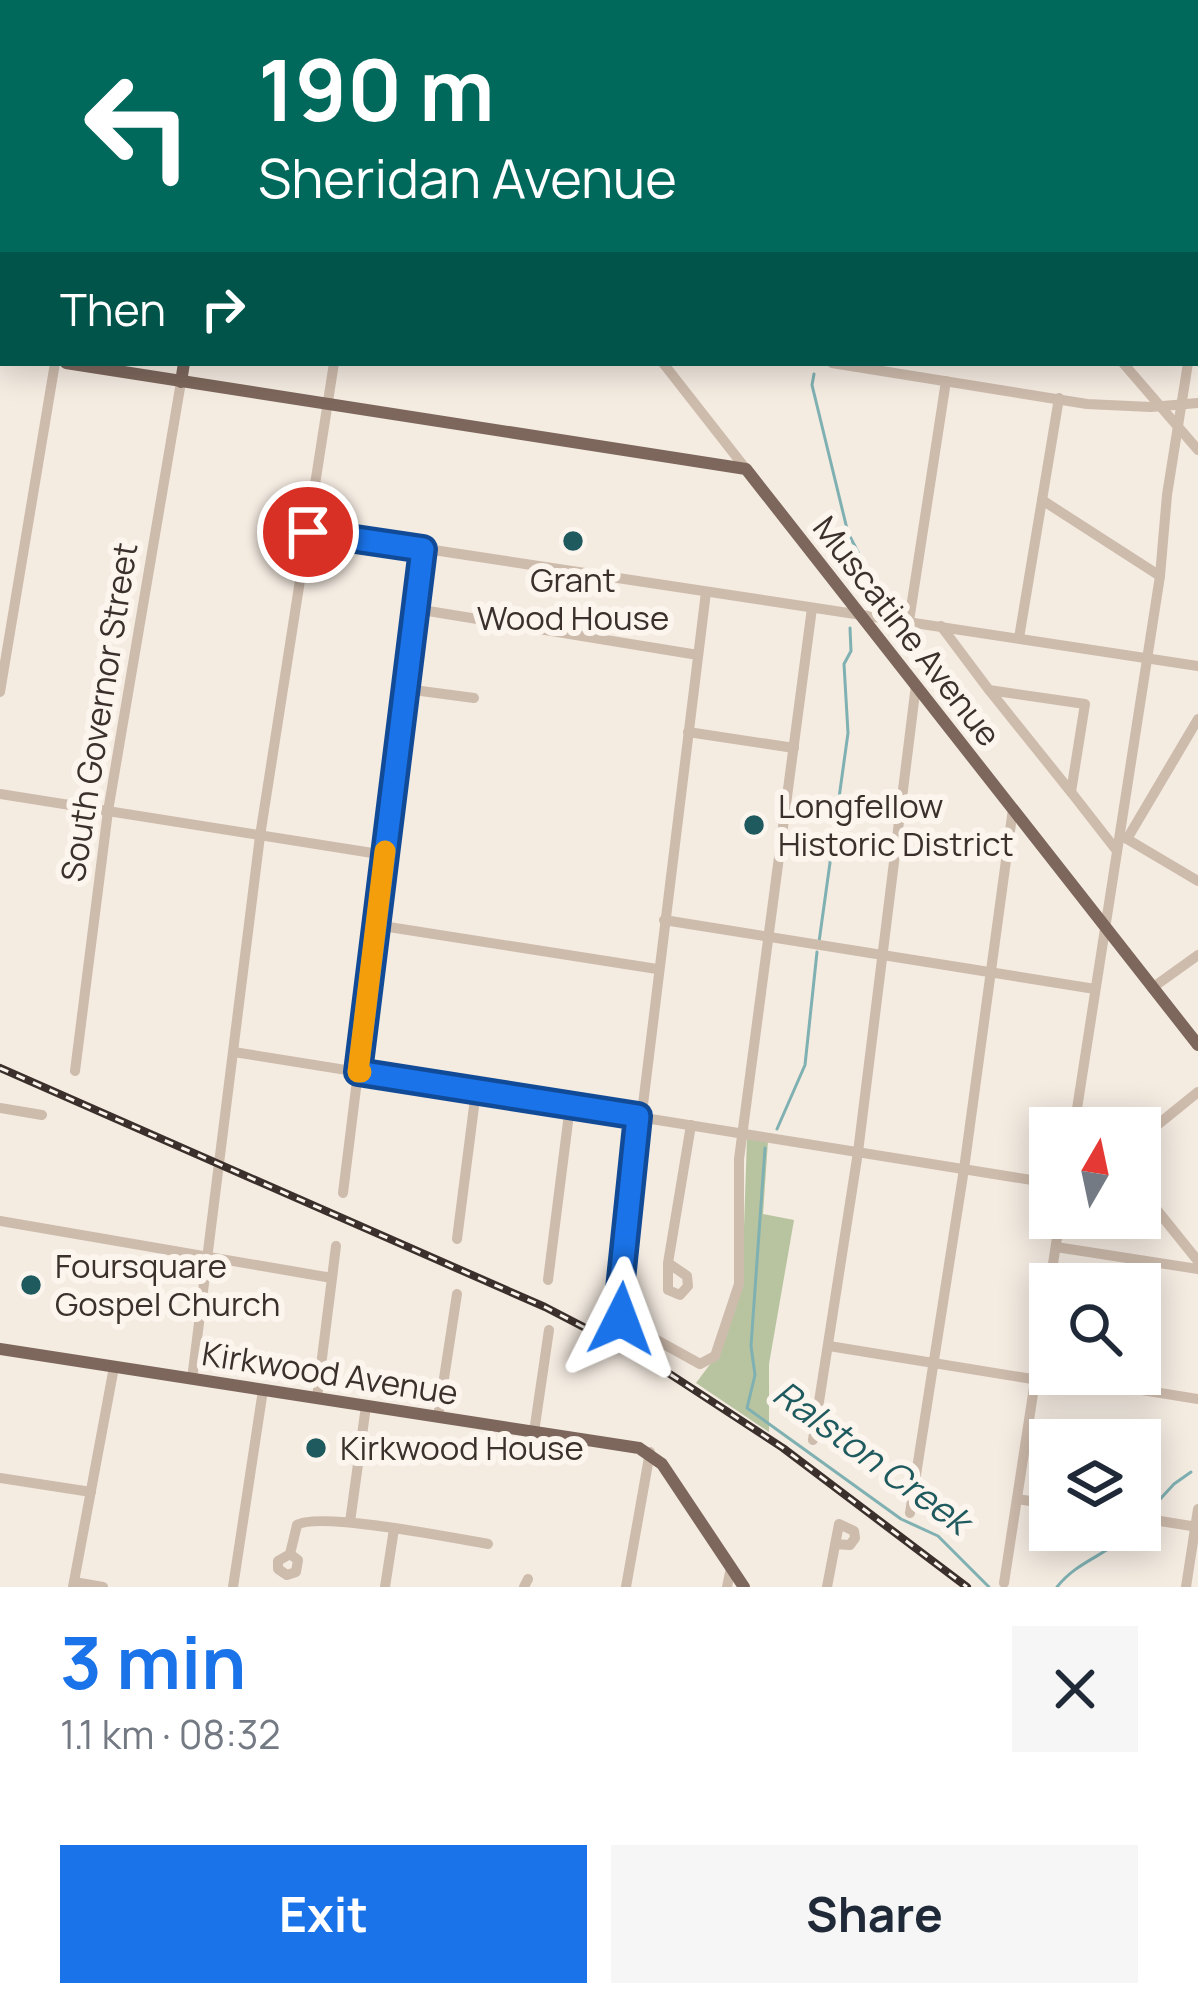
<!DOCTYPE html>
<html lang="en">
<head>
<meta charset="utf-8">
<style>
	body { margin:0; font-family:Manrope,sans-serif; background:#f6f6f7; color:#1f2937; height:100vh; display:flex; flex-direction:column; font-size:45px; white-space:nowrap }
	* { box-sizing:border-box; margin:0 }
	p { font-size:39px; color:#747a83 }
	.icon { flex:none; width:66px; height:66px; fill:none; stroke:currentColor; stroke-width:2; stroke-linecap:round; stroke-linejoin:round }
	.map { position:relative; height:1587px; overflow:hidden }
	.side { display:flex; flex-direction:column; background:#fff; flex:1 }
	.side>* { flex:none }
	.guide { position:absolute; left:0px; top:0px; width:1200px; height:366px; box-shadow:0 6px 30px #0003; background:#00695c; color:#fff; overflow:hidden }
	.needle { width:78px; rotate:9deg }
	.tools { position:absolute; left:1029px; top:1107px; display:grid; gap:24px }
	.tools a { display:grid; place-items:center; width:132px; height:132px; border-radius:0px; background:#fff; box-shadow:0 6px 30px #0003; font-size:60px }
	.pin { position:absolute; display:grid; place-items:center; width:102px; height:102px; color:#fff; margin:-51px; border:6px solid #fff; border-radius:50%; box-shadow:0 3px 12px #0007 }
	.me { position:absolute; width:132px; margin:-66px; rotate:3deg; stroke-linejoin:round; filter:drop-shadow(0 0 9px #0008) }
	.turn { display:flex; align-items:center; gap:42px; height:252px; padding:0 60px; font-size:54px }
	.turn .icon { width:156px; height:156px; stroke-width:2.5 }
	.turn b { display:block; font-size:84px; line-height:102px }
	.then { display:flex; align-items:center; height:114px; padding:0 60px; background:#0003; gap:24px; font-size:45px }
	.round { display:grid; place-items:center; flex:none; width:126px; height:126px; border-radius:0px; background:#f6f6f7 }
	.head { display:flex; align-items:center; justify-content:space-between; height:204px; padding:0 60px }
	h1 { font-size:72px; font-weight:700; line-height:90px; color:#1a73e8 }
	.action { display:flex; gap:24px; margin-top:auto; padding:24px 60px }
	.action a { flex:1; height:138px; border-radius:0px; background:#1a73e8; color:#fff; font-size:48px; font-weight:700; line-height:138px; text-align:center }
	.action a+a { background:#f6f6f7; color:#1f2937 }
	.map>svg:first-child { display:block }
	.green { fill:#b8c4a0 }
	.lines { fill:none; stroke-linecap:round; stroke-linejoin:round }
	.stream { stroke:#7fb0b2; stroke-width:3 }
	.minor { stroke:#cdbbac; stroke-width:10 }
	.major { stroke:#7d675c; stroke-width:12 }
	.rail-casing { stroke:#3b302b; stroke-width:8 }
	.rail { stroke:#fbf5ee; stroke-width:3; stroke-dasharray:9; stroke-linecap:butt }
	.route-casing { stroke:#114b97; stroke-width:30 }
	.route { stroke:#1a73e8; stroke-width:21 }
	.slow { stroke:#f59e0b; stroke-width:21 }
	.poi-dot { fill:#1f5a5e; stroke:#fbf5ee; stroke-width:4.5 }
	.labels { text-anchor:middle; stroke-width:12; stroke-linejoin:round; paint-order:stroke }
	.poi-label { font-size:33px; fill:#3b302b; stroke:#fbf5ee; text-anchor:start }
	.street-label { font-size:33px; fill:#3b302b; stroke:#fbf5ee }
	.water-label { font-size:36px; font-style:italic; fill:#1f5a5e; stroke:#fbf5ee }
</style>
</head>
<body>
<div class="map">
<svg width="1198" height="1587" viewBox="0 0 1198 1587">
	<rect width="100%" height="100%" fill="#f4ebe1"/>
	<polygon class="green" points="747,1138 768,1141 763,1214 794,1220 769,1364 769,1432 696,1383 717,1355 742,1287"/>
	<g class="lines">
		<g class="stream">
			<polyline points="814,374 812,385 848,533 858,552 867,598"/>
			<polyline points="819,942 848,733 844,664 851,651 850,628"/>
			<polyline points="777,1129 805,1065 817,952"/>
			<polyline points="765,1148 751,1346 755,1375 747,1408 901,1519 938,1536 989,1587"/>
			<polyline points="1140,1521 1174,1484 1191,1472"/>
			<path d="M 1057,1587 C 1078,1560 1109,1555 1132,1530"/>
		</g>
		<g class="minor">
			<polyline points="298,0 316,3"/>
			<polyline points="386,0 403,3"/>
			<polyline points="839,0 857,3"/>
			<polyline points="113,3 113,0"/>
			<polyline points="434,3 434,0"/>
			<polyline points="880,3 880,0"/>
			<polyline points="1037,3 1038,0"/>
			<polyline points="1137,3 1137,0"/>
			<polyline points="0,81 3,81"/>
			<polyline points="0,89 3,89"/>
			<polyline points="1197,160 1198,160"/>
			<polyline points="0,219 3,220"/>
			<polyline points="1197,277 1198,278"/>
			<polyline points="1197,305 1198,298"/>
			<polyline points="663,363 746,469"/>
			<polyline points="832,363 1087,404 1151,407 1198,403"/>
			<polyline points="1123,363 1198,450"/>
			<polyline points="1042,500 1160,576"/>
			<polyline points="308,531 1198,666"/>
			<polyline points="706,592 618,1308 624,1322 700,1364 715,1356 739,1284 739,1159 812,608"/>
			<polyline points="416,609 698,655"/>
			<polyline points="909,621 946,381"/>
			<polyline points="941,626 989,690 1085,704 1071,792 1117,851"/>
			<polyline points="1019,638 1059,398"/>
			<polyline points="406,689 474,698"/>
			<polyline points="990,691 1071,792"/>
			<polyline points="0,692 55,363"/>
			<polyline points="688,732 794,748"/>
			<polyline points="0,794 385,855"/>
			<polyline points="1122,836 1198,881"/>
			<polyline points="1127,839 1198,719"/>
			<polyline points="664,920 1095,989"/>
			<polyline points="376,925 657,969"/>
			<polyline points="1152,988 1198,955"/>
			<polyline points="234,1052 1050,1183"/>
			<polyline points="75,1071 108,811 181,382"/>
			<polyline points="0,1108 42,1115"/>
			<polyline points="1076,1112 1090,1128"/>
			<polyline points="1074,1128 1160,576 1167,495 1188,363"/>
			<polyline points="1140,1139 1198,1092"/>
			<polyline points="1140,1189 1198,1261"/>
			<polyline points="343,1193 423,549"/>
			<polyline points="0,1221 332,1278"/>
			<polyline points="457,1239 476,1091"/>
			<polyline points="1056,1247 1198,1269"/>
			<polyline points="668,1263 687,1276 688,1286 680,1295 668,1290 668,1263 691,1125"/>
			<polyline points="548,1280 570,1106"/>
			<polyline points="829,1346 1032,1379 1042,1374 1198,1399"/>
			<polyline points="192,1379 260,836 334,363"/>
			<polyline points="317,1398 336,1246"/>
			<polyline points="438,1417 457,1294"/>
			<polyline points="534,1432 549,1330"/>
			<polyline points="813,1440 858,1152 916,685"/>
			<polyline points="0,1478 91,1492"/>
			<polyline points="1017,1499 1050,1504"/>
			<polyline points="910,1513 964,1169 1013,809"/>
			<polyline points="1160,1521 1198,1527"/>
			<polyline points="350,1522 366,1406"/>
			<path d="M 290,1554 L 298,1560 L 296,1572 L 287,1575 L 278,1569 L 278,1561 L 290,1554 L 297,1525 C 318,1511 454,1538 488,1544"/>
			<polyline points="74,1582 103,1587"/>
			<polyline points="1004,1583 1060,1218"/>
			<polyline points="73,1587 114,1367"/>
			<polyline points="233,1587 263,1390"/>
			<polyline points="385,1587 394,1529"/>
			<polyline points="524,1587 528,1579"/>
			<polyline points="626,1587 650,1452"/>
			<polyline points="727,1587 731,1568"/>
			<polyline points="827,1587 839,1524 854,1531 855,1538 850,1545 835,1544"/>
			<polyline points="1186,1587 1198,1509"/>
		</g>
		<g class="major">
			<polyline points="244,3 244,0"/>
			<polyline points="0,351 3,352"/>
			<polyline points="66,363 746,469 1198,1045"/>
			<polyline points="181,382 184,363"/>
			<polyline points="0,1349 639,1448 662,1464 744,1587"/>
		</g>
		<defs>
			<polyline id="rail" points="0,1068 545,1307 653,1363 783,1448 967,1587"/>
		</defs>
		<use href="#rail" class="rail-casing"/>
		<use href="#rail" class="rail"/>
	</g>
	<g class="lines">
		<defs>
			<polyline id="route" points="308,532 423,549 358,1072 638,1116 618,1308 621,1319"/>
		</defs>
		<use href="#route" class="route-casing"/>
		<use href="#route" class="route"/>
		<polyline class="slow" points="361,1072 358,1072 385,851"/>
	</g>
	<g class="poi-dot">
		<circle cx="573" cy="541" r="12"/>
		<circle cx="754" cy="825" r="12"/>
		<circle cx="31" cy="1285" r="12"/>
		<circle cx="316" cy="1448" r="12"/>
	</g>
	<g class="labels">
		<g class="poi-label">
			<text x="573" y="592" text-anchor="middle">Grant<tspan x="573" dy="38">Wood House</tspan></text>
			<text x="778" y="818">Longfellow<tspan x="778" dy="38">Historic District</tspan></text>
			<text x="55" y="1278">Foursquare<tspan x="55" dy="38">Gospel Church</tspan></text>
			<text x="340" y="1460">Kirkwood House</text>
		</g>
		<g class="street-label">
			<text transform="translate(907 631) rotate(52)" y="12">Muscatine Avenue</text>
			<text transform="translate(99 712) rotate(-81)" y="12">South Governor Street</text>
			<text transform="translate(330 1373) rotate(9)" y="12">Kirkwood Avenue</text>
		</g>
		<g class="water-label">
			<text transform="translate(872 1457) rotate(36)" y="13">Ralston Creek</text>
		</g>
	</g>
</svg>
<div class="tools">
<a><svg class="needle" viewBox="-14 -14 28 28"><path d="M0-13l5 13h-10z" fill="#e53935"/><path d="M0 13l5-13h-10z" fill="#747a83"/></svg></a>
<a><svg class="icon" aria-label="search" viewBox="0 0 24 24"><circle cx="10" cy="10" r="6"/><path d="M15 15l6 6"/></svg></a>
<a><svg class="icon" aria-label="layers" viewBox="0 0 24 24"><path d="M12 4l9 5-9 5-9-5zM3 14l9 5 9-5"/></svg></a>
</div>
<div class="pin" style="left:308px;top:532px;background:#d93025"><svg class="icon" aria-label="arrive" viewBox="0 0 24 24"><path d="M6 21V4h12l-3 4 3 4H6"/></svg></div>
<svg class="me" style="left:621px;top:1319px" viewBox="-20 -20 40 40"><path d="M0-17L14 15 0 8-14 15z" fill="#1a73e8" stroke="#fff" stroke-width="4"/></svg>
<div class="guide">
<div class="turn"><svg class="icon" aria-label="left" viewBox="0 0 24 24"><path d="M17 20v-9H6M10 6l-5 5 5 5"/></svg><div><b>190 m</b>Sheridan Avenue</div></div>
<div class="then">Then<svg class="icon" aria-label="right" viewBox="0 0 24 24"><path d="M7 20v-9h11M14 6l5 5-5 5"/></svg></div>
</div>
</div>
<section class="side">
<div class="head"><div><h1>3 min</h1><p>1.1 km · 08:32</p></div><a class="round"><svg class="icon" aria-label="close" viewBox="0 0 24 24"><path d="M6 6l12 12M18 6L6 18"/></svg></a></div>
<div class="action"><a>Exit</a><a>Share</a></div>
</section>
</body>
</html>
